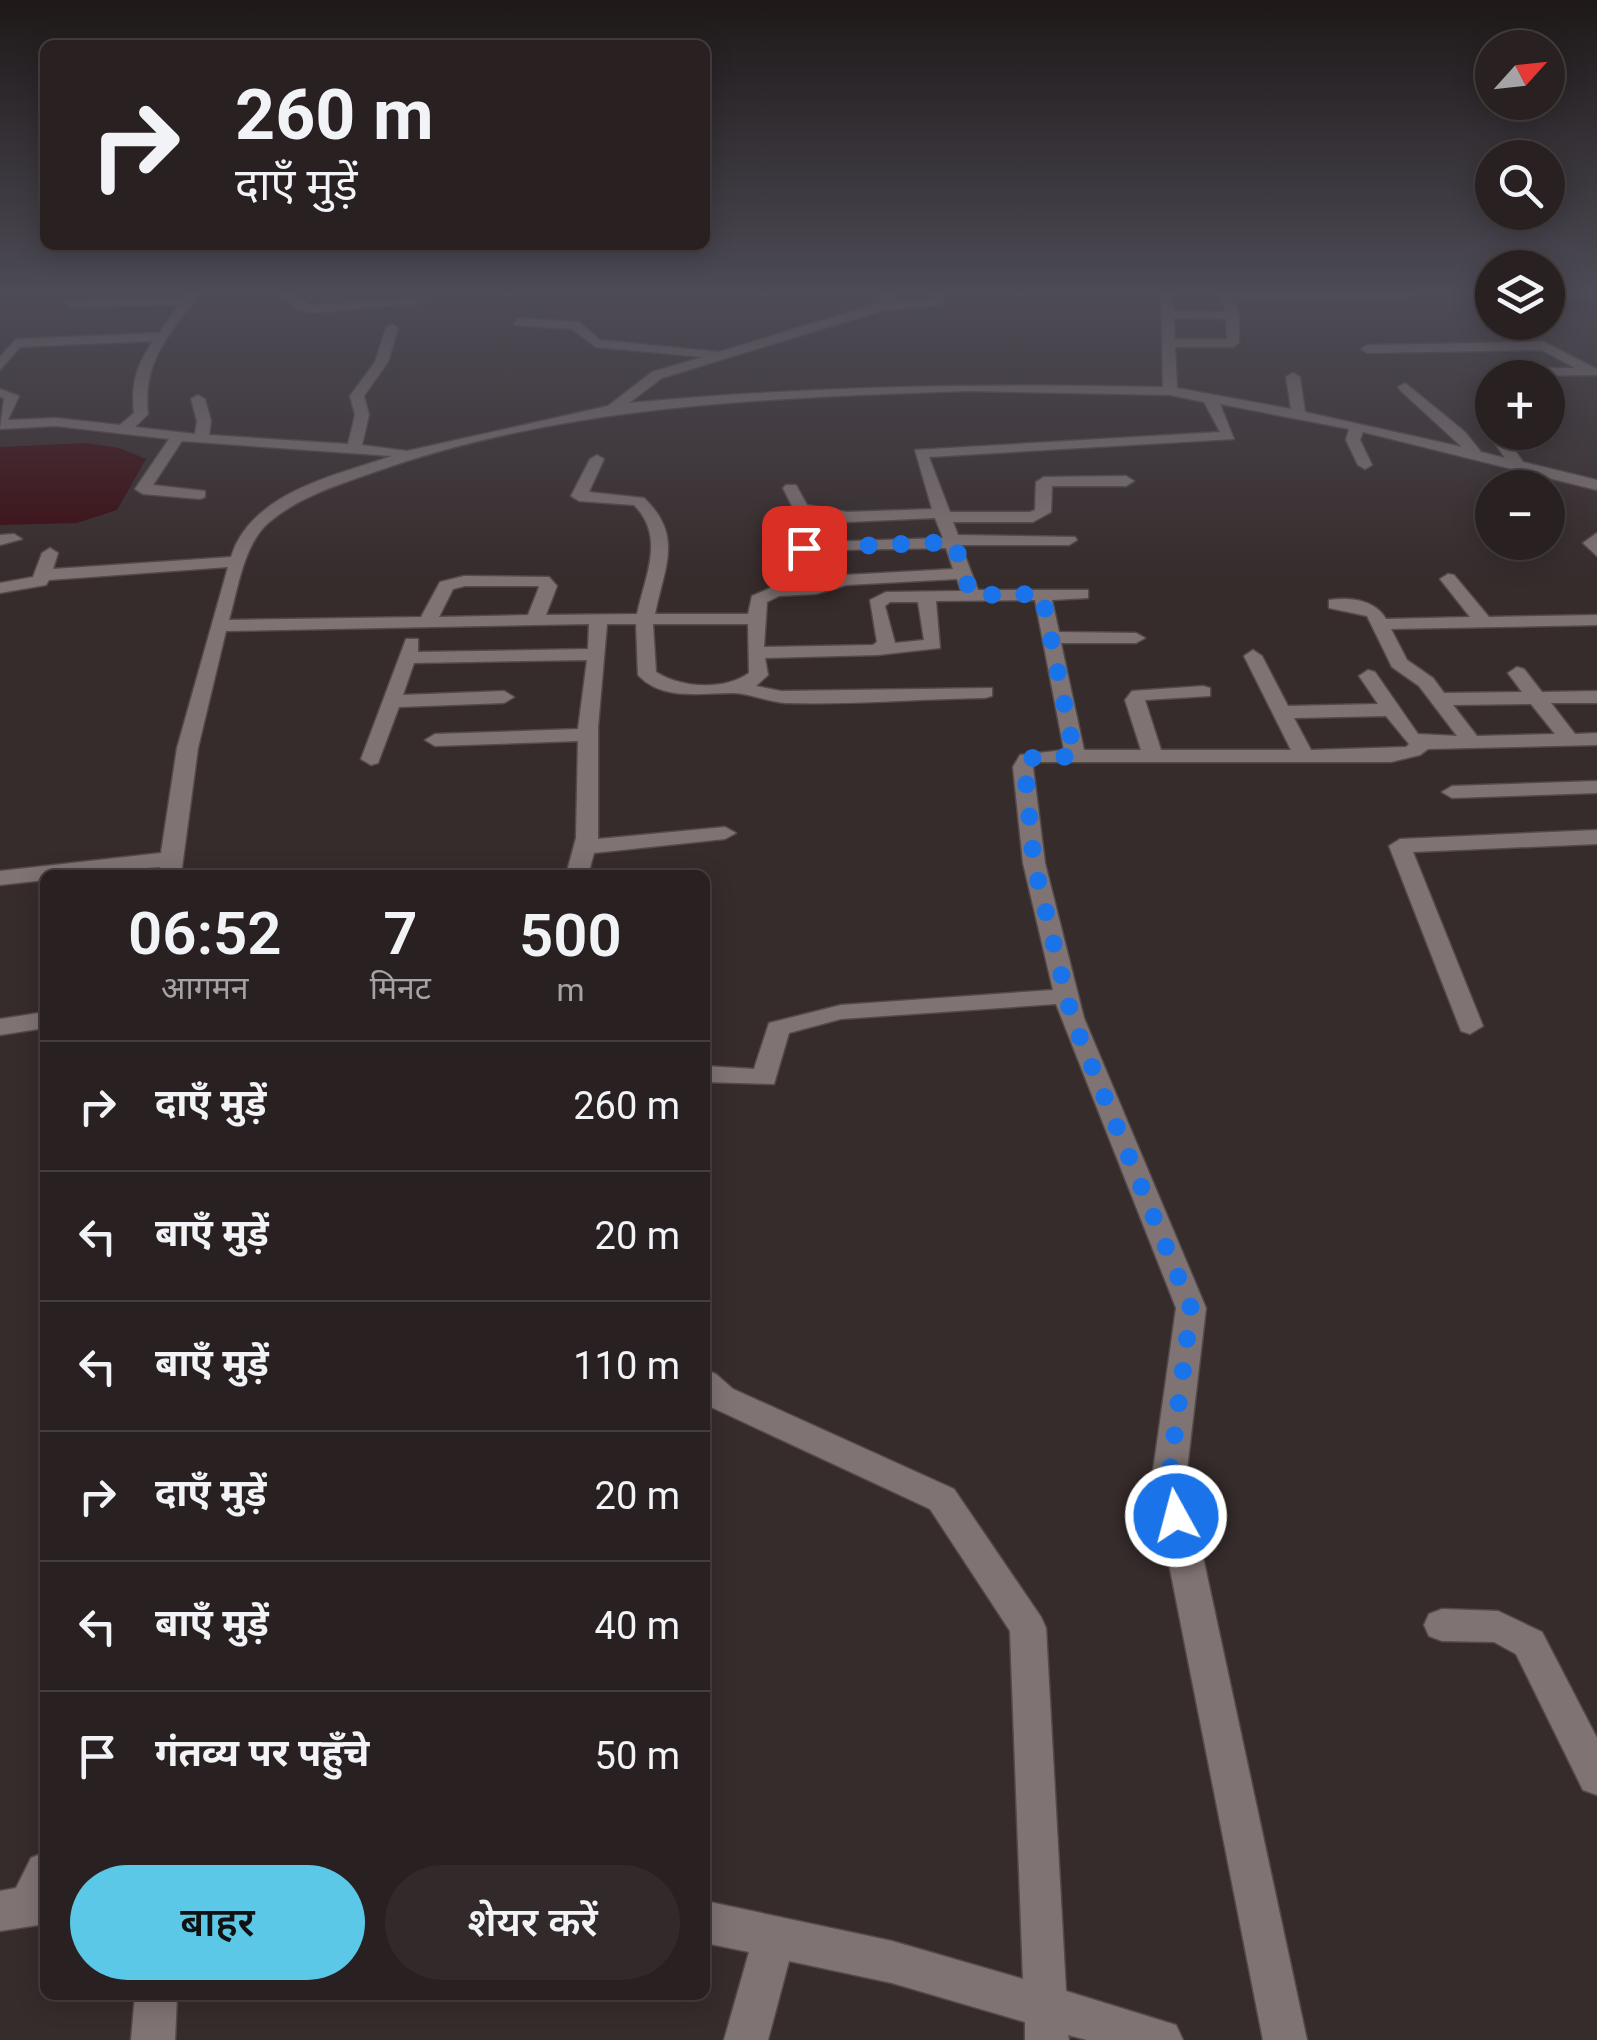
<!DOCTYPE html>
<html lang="hi">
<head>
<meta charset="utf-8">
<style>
	body { margin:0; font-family:Roboto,"Noto Sans Devanagari",sans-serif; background:#31292a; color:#f1f3f6; height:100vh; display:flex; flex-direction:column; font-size:38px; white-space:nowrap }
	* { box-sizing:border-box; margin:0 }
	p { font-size:32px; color:#a5a3a5 }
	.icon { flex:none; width:55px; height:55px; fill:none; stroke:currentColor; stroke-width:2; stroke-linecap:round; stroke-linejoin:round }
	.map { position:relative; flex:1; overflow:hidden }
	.panel { position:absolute; left:40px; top:870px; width:670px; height:1130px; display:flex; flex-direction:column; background:#292121; border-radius:15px; box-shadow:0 5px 25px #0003,0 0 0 2px #453e3f }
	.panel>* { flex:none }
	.guide { position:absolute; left:40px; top:40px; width:670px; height:210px; border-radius:15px; box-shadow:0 5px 25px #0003,0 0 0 2px #453e3f; background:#292121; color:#f1f3f6; overflow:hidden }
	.needle { width:65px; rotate:63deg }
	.buttons { position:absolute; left:1475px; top:30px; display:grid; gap:20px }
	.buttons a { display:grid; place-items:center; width:90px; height:90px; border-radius:50%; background:#292121; box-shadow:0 5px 25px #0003,0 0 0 2px #453e3f; font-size:50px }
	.pin { position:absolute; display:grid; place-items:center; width:85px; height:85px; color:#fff; margin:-42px; border-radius:20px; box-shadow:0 5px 15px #0006 }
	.me { position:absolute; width:110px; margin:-55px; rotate:353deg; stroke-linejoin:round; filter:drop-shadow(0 0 8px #0008) }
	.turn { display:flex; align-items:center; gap:35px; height:210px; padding:0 30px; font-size:45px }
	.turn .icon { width:130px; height:130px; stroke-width:2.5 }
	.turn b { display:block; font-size:70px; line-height:85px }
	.eta { display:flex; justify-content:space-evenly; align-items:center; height:170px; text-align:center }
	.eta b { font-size:60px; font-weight:600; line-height:70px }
	.primary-button { display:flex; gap:20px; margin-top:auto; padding:20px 30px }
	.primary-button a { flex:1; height:115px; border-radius:60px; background:#5bc8e7; color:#111; font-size:40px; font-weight:600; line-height:115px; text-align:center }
	.primary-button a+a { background:#31292a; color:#f1f3f6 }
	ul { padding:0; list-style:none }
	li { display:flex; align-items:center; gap:30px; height:130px; padding:0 30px; border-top:2px solid #453e3f }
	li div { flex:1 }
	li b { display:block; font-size:38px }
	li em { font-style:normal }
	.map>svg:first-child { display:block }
	.water { fill:#3b0b10 }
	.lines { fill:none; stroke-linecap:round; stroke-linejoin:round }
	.minor-casing { stroke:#534a4a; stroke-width:3 }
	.minor { fill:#807373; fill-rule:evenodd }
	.route { stroke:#1a73e8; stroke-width:18; stroke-dasharray:0 32.4 }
</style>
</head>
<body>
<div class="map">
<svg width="1597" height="2040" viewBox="0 0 1597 2040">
	<rect width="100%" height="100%" fill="#372c2c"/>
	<g class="water">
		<polygon points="1548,292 1597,292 1597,310 1552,313 1548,310"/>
		<polygon points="86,443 119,448 146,459 117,510 77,523 0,525 0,447"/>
	</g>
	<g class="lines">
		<defs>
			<g id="minor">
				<path d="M 188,292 L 200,292 C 171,333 142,360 148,414 L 135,427 L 195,434 L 197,421 L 191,399 L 198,395 L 205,399 L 211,421 L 209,435 L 348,444 L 355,415 L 350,396 L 375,362 L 386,328 L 392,324 L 398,328 L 388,362 L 364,396 L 369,415 L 362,445 L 407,451 L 608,406 L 652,372 L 703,357 L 596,347 L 572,329 L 514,325 L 518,318 L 579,322 L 600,340 L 719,352 L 879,303 L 883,301 L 879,292 L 891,292 L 895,302 L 931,299 L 930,292 L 942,292 L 942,305 L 884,310 L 662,378 L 629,403 C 808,386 984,383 1163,387 L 1161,292 L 1173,292 L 1174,311 L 1226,312 L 1217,292 L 1416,292 L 1411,297 L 1234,301 L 1239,316 L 1239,343 L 1233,347 L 1175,347 L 1177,388 L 1291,409 L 1286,377 L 1293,373 L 1300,377 L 1305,412 L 1462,447 L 1400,390 L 1398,387 L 1405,383 L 1465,432 L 1481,452 L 1505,458 L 1487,432 L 1492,428 L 1492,432 L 1502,432 L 1523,462 L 1597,480 L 1597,490 L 1363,432 L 1360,440 L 1372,465 L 1365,469 L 1358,465 L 1346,440 L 1349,429 L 1220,404 L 1234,439 L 929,457 L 950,512 L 1030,512 L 1035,510 L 1036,482 L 1044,477 L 1126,476 L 1134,481 L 1126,486 L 1052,486 L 1051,512 L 1033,522 L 953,522 L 958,535 L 1075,537 L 1077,540 L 1069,545 L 961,545 L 978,590 L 1088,590 L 1088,598 L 1052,600 L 1059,632 L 1136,633 L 1145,638 L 1136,643 L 1061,643 L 1084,750 L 1141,750 L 1125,700 L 1132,691 L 1203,686 L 1210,688 L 1210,696 L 1145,700 L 1161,750 L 1291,750 L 1244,656 L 1253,650 L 1262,656 L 1288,706 L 1378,704 L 1359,676 L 1368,670 L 1375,672 L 1418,734 L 1457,736 L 1419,686 L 1392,667 L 1367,616 L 1329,608 L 1329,600 C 1349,597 1375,599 1386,619 L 1470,617 L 1440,579 L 1448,574 L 1454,575 L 1489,617 L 1597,615 L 1597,625 L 1391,629 L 1407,660 L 1433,678 L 1444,693 L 1522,692 L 1508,673 L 1517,667 L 1524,669 L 1542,692 L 1597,691 L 1597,703 L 1551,703 L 1575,734 L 1597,733 L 1597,745 L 1428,749 L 1420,755 L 1391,762 L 1039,762 L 1033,767 L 1045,863 L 1084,1018 L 1206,1308 L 1186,1478 L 1307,2040 L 1263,2040 L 1152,1478 L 1176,1308 L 1056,1004 L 841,1019 L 789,1033 L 774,1084 L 705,1082 L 705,1066 L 754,1069 L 769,1023 L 841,1005 L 1053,990 L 1023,863 L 1013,767 L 1020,755 L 1064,750 L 1035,600 L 936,601 L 940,648 L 878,655 L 765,658 L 768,675 L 756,686 L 781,691 L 992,688 L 992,696 L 985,698 C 919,699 851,705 785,703 C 767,702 750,693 732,693 C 701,693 662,701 638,675 L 636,624 L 607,624 L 598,727 L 598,839 L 725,827 L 736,833 L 725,839 L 594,853 L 588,875 L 566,875 L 576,838 L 578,741 L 435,746 L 425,740 L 435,734 L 578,729 L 587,660 L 414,663 L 403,695 L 504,691 L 514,697 L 504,703 L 399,707 L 378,763 L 371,765 L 361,759 L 406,639 L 418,639 L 418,652 L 588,649 L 589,624 L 226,631 L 198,748 L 181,875 L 159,875 L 160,867 L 45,875 L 45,880 L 0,885 L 0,871 L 161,853 L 177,748 L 228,567 L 49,580 L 46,585 L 0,593 L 0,583 L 33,577 L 42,553 L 50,548 L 58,553 L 53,569 L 231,557 C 251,492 337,475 392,456 L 182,441 L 153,485 L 205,491 L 205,497 L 200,499 L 143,494 L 135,489 L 169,439 L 56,426 L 0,429 L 4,398 L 0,397 L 0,389 L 19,396 L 8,420 L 56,418 L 120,425 L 134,413 C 131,383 136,366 153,341 L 20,347 L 0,370 L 0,357 L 16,339 L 159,333 L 179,305 L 69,307 L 65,300 L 184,297 ZM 1174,318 L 1226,319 L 1227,339 L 1175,339 ZM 969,391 L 1170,395 L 1204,402 L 1220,432 L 915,450 L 932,509 L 847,512 L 807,505 L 796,485 L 786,485 L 783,488 L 795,512 L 847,522 L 935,518 L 943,538 L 792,543 L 783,534 L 771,534 L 769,537 L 782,551 L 946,548 L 953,569 L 845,575 L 815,584 L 775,586 L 752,596 L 748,614 L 655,614 C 664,567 684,536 644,498 L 589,492 L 604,459 L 597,455 L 590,459 L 571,496 L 579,501 L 634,505 C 666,537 645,576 637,614 L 546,615 L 557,586 L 549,577 L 464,576 L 440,582 L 421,617 L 229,620 C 238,589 243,546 268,523 C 300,496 338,485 377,471 C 568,404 769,398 969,391 ZM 957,579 L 961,591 L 886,592 L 870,600 L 877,642 L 873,645 L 764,647 L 767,602 L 779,596 L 816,594 L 846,585 ZM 465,586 L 538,586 L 539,587 L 528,615 L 439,617 L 453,589 ZM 890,602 L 918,602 L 924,640 L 895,643 L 885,606 ZM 653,624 L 748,624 L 749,673 C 724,691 681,688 656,672 ZM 1531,704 L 1555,734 L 1477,736 L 1453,705 ZM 1386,716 L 1409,744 L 1406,747 L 1311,750 L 1294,718 Z"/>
				<polygon points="279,292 292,292 311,305 421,298 427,302 310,313 296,309"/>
				<polygon points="1544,342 1597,369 1597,375 1508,376 1501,372 1508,368 1575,368 1542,350 1367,353 1361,349 1367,345"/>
				<polygon points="1597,533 1597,556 1583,543"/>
				<polygon points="0,535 14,534 22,539 0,545"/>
				<polygon points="1597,781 1597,793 1452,798 1442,792 1452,786"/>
				<polygon points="1597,830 1597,844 1413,852 1483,1026 1470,1034 1461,1031 1389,846 1400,839"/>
				<polygon points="45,1012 45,1028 0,1035 0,1019"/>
				<polygon points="705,1370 716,1374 733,1389 954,1489 1041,1617 1046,1628 1066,1991 1176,2025 1183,2040 1087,2040 1068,2035 1069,2040 1025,2040 1025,2022 892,1983 789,1961 768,2040 724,2040 749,1952 705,1943 705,1901 892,1941 1023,1979 1010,1631 930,1509 711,1407 705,1401"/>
				<polygon points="1442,1609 1498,1611 1542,1632 1597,1738 1597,1795 1583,1790 1516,1654 1494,1642 1442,1641 1429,1636 1424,1625 1429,1614"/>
				<polygon points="45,1852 45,1924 0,1931 0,1891 16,1888 31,1858"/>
				<polygon points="135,1995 177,1995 175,2040 131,2040"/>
			</g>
		</defs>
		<use href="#minor" class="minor-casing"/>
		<use href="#minor" class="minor"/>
	</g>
	<linearGradient id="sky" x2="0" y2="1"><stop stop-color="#1e1818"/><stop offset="0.51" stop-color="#4d4b56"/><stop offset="1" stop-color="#4d4b56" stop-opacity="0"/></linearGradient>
	<rect width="1597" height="577" fill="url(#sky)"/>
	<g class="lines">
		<polyline class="route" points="804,548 954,542 971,595 1042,594 1075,757 1038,756 1024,761 1034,864 1072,1018 1191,1308 1169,1478 1176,1516"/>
	</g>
</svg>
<div class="buttons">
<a><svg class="needle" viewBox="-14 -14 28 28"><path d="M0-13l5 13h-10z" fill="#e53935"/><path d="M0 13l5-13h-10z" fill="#a5a3a5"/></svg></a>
<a><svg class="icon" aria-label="search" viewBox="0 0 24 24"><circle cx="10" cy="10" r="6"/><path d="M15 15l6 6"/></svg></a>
<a><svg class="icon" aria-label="layers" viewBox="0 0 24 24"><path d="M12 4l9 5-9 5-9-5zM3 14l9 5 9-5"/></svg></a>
<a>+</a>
<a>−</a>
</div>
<div class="pin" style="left:804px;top:548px;background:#d93025"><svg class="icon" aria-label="arrive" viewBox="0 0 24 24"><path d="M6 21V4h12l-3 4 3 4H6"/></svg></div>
<svg class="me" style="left:1176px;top:1516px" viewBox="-20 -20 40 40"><circle r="17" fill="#1a73e8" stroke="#fff" stroke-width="3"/><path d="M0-11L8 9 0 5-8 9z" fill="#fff"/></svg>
<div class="guide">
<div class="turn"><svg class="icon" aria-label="right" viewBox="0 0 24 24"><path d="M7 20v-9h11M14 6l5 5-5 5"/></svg><div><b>260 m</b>दाएँ मुड़ें</div></div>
</div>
<section class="panel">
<div class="eta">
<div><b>06:52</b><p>आगमन</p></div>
<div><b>7</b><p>मिनट</p></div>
<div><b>500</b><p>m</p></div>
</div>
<ul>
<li><svg class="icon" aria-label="right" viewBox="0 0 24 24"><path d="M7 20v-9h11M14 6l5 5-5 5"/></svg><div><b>दाएँ मुड़ें</b></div><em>260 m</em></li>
<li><svg class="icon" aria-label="left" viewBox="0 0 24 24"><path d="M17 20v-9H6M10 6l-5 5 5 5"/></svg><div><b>बाएँ मुड़ें</b></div><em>20 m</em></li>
<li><svg class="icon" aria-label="left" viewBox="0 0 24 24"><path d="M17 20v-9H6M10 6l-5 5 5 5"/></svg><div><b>बाएँ मुड़ें</b></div><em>110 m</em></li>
<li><svg class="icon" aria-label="right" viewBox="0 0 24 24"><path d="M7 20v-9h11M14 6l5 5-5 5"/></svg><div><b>दाएँ मुड़ें</b></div><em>20 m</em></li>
<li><svg class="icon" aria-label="left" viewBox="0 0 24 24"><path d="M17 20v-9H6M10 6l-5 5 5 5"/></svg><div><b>बाएँ मुड़ें</b></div><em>40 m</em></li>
<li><svg class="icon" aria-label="arrive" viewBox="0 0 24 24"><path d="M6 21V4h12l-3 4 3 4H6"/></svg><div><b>गंतव्य पर पहुँचे</b></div><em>50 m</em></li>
</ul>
<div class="primary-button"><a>बाहर</a><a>शेयर करें</a></div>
</section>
</div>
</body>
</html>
